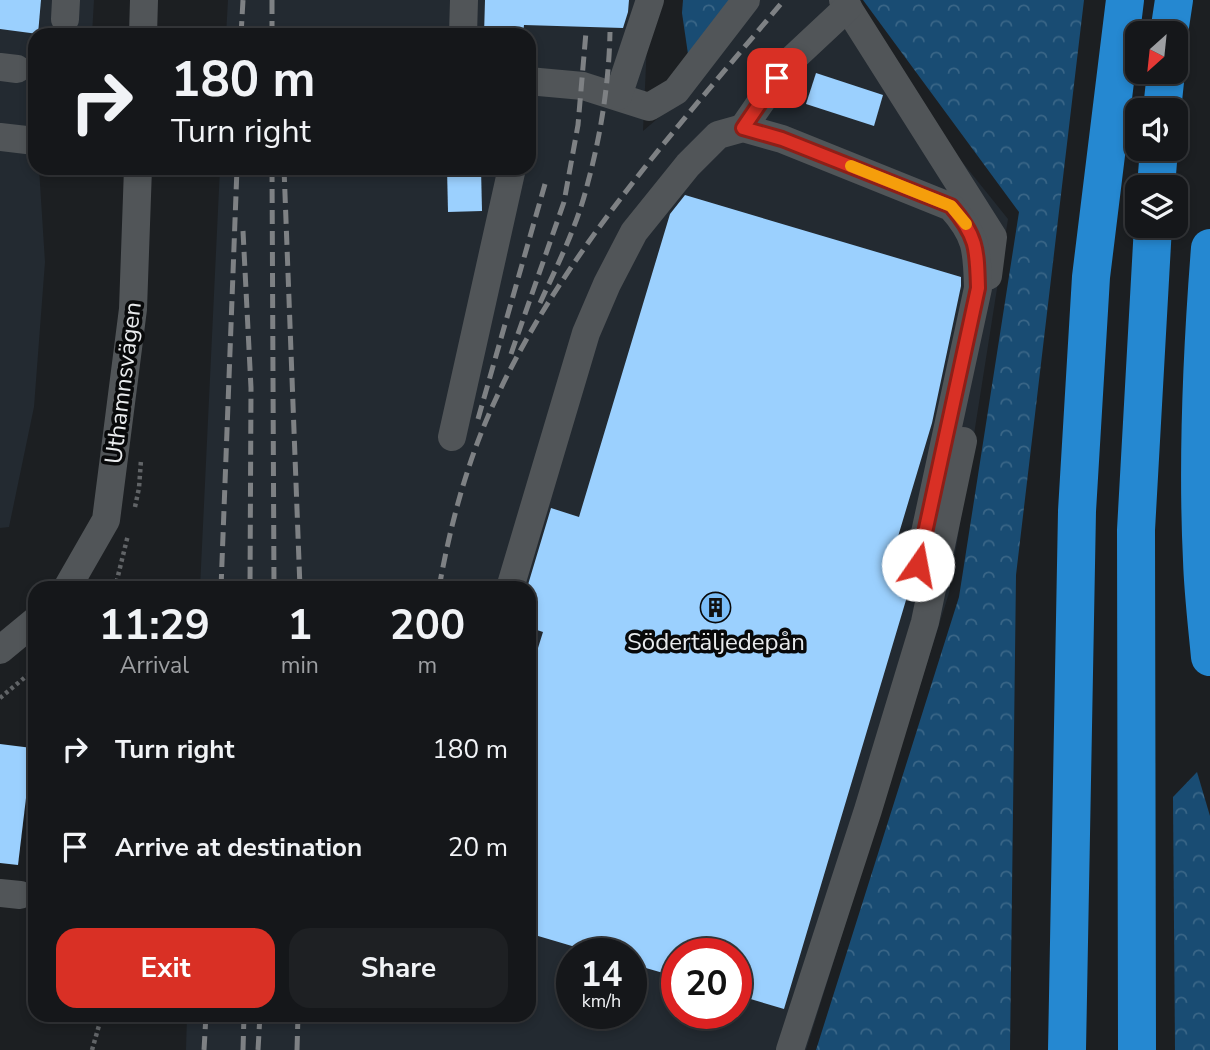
<!DOCTYPE html>
<html lang="en">
<head>
<meta charset="utf-8">
<style>
	body { margin:0; font-family:"Nunito Sans",sans-serif; background:#1e2023; color:#f1f3f6; height:100vh; display:flex; flex-direction:column; font-size:26px; white-space:nowrap }
	* { box-sizing:border-box; margin:0 }
	p { font-size:23px; color:#9d9fa2 }
	.icon { flex:none; width:38px; height:38px; fill:none; stroke:currentColor; stroke-width:2; stroke-linecap:round; stroke-linejoin:round }
	.map { position:relative; flex:1; overflow:hidden }
	.drawer { position:absolute; left:28px; top:581px; width:508px; height:441px; display:flex; flex-direction:column; background:#15171a; border-radius:21px; box-shadow:0 4px 10px #0003,0 0 0 2px #343639 }
	.drawer>* { flex:none }
	.hud { position:absolute; left:28px; top:28px; width:508px; height:147px; border-radius:21px; box-shadow:0 4px 10px #0003,0 0 0 2px #343639; background:#15171a; color:#f1f3f6; overflow:hidden }
	.needle { width:46px; rotate:207deg }
	.controls { position:absolute; left:1125px; top:21px; display:grid; gap:14px }
	.controls a { display:grid; place-items:center; width:63px; height:63px; border-radius:14px; background:#15171a; box-shadow:0 4px 10px #0003,0 0 0 2px #343639; font-size:35px }
	.speed { position:absolute; left:556px; top:938px; display:flex; gap:14px; font-size:35px; font-weight:700; text-align:center }
	.speed>* { display:grid; place-content:center; width:91px; height:91px; border-radius:50%; background:#15171a; box-shadow:0 4px 10px #0003,0 0 0 2px #343639; line-height:1 }
	.speed small { font-size:18px; font-weight:400 }
	.speed .limit { border:10px solid #d22; background:#fff; color:#111 }
	.pin { position:absolute; display:grid; place-items:center; width:60px; height:60px; color:#fff; margin:-30px; border-radius:14px; box-shadow:0 4px 10px #0006 }
	.me { position:absolute; width:77px; margin:-38px; rotate:12deg; stroke-linejoin:round; filter:drop-shadow(0 0 5px #0008) }
	.turn { display:flex; align-items:center; gap:24px; height:147px; padding:0 28px; font-size:32px }
	.turn .icon { width:91px; height:91px; stroke-width:2.5 }
	.turn b { display:block; font-size:49px; line-height:60px }
	.eta { display:flex; justify-content:space-evenly; align-items:center; height:119px; text-align:center }
	.eta b { font-size:42px; font-weight:700; line-height:49px }
	.cta { display:flex; gap:14px; margin-top:auto; padding:14px 28px }
	.cta a { flex:1; height:80px; border-radius:21px; background:#d93025; color:#fff; font-size:28px; font-weight:700; line-height:80px; text-align:center }
	.cta a+a { background:#1e2023; color:#f1f3f6 }
	ul { padding:0; list-style:none }
	li { display:flex; align-items:center; gap:21px; height:98px; padding:0 28px }
	li div { flex:1 }
	li b { display:block; font-size:26px }
	li em { font-style:normal }
	.map>svg:first-child { display:block }
	.built { fill:#232a31; fill-rule:evenodd }
	.forest { fill:url(#forest-crowns) }
	.building { fill:#9bd0fe }
	.lines { fill:none; stroke-linecap:round; stroke-linejoin:round }
	.path { stroke:#616467; stroke-width:4.5; stroke-dasharray:3.5 3.5; stroke-linecap:butt }
	.minor { stroke:#515558; stroke-width:28 }
	.highway { stroke:#2588d1; stroke-width:38 }
	.rail { stroke:#7e8184; stroke-width:5; stroke-dasharray:14 7; stroke-linecap:butt }
	.route-casing { stroke:#8d1f18; stroke-width:18 }
	.route { stroke:#d93025; stroke-width:12 }
	.slow { stroke:#f59e0b; stroke-width:12 }
	.labels { text-anchor:middle; stroke-width:7; stroke-linejoin:round; paint-order:stroke }
	.street-label { font-size:24px; fill:#e9ebed; stroke:#08090a }
	.poi-label { font-size:24px; fill:#e9ebed; stroke:#08090a }
</style>
</head>
<body>
<div class="map">
<svg width="1210" height="1050" viewBox="0 0 1210 1050">
	<defs>
		<pattern id="forest-crowns" width="20" height="18" patternUnits="userSpaceOnUse" patternTransform="scale(1.75)"><rect width="20" height="18" fill="#194c73"/><path d="M2 6a3 3 0 1 1 6 0M12 15a3 3 0 1 1 6 0" fill="none" stroke="#3a6687"/></pattern>
	</defs>
	<rect width="100%" height="100%" fill="#1c1f22"/>
	<g class="built">
		<polygon points="0,0 94,0 92,35 35,35 35,168 39,168 45,262 34,407 9,527 0,528"/>
		<path d="M 228,0 L 649,0 L 643,131 L 678,101 L 760,0 L 832,0 L 1008,219 L 949,593 L 806,1050 L 186,1050 L 187,1015 L 528,1015 L 528,588 L 200,588 L 220,168 L 528,168 L 528,35 L 226,35 ZM 572,954 L 632,954 L 632,1013 L 572,1013 ZM 677,954 L 737,954 L 737,1013 L 677,1013 Z"/>
	</g>
	<g class="forest">
		<polygon points="683,0 737,0 688,54 682,13"/>
		<polygon points="863,0 1084,0 1016,575 1010,1050 816,1050 959,597 1019,212"/>
		<polygon points="1197,772 1210,816 1210,1050 1175,1050 1173,797"/>
	</g>
	<g class="building">
		<polygon points="0,0 41,0 38,34 0,29"/>
		<polygon points="485,0 629,0 628,12 623,28 524,25 523,35 484,35"/>
		<polygon points="816,73 883,95 874,126 806,104"/>
		<polygon points="447,168 481,168 482,211 448,212"/>
		<polygon points="685,195 961,277 961,286 932,423 888,570 912,580 784,1009 737,995 737,954 677,954 677,977 632,964 632,954 599,954 528,933 528,680 543,632 528,627 527,588 551,508 579,517 670,214"/>
		<polygon points="0,744 32,748 18,865 0,863"/>
	</g>
	<g class="lines">
		<g class="path">
			<polyline points="135,507 139,488 141,460"/>
			<polyline points="113,588 116,584 128,535"/>
			<polyline points="0,698 35,669"/>
			<polyline points="92,1050 102,1015"/>
		</g>
		<g class="minor">
			<polyline points="843,0 993,237 988,276"/>
			<polyline points="65,19 66,0"/>
			<polyline points="143,35 144,0"/>
			<polyline points="463,35 464,0"/>
			<polyline points="0,67 17,69"/>
			<polyline points="528,81 583,86 649,107 676,91 746,0"/>
			<polyline points="618,96 650,0"/>
			<polyline points="743,128 787,64 848,7"/>
			<polyline points="0,137 35,141"/>
			<polyline points="452,437 512,168"/>
			<polyline points="67,588 106,520 133,309 138,168"/>
			<path d="M 510,588 L 586,333 L 607,284 L 634,232 L 688,165 L 718,135 L 743,128 L 782,139 L 951,207 C 977,236 977,250 978,288 L 918,565"/>
			<polyline points="0,650 35,621"/>
			<polyline points="0,893 20,895"/>
			<polyline points="790,1050 868,810 925,622 963,441"/>
		</g>
		<g class="highway">
			<polyline points="1169,33 1174,0"/>
			<polyline points="1162,110 1166,72"/>
			<polyline points="1156,187 1159,149"/>
			<path d="M 1210,248 C 1202,350 1197,458 1202,560 C 1203,592 1207,625 1210,657"/>
			<polyline points="1067,1050 1077,511 1091,277 1125,0"/>
			<polyline points="1137,1050 1136,530 1153,226"/>
		</g>
		<g class="rail">
			<polyline points="272,0 272,35"/>
			<polyline points="241,35 243,0"/>
			<polyline points="272,168 274,588"/>
			<polyline points="284,168 300,588"/>
			<polyline points="243,231 251,388 250,588"/>
			<path d="M 540,303 C 558,264 578,224 588,182 C 601,134 609,82 610,32"/>
			<polyline points="511,354 564,202 578,125 586,32"/>
			<polyline points="478,419 545,184"/>
			<polyline points="221,588 237,168"/>
			<path d="M 439,588 C 450,526 467,462 493,405 C 562,253 679,126 784,0"/>
			<polyline points="204,1050 206,1015"/>
			<polyline points="243,1050 244,1015"/>
			<polyline points="258,1050 260,1015"/>
			<polyline points="297,1050 298,1015"/>
		</g>
	</g>
	<g class="lines">
		<defs>
			<path id="route" d="M 777,78 L 743,128 L 782,139 L 951,206 C 977,236 977,249 978,288 L 918,565"/>
		</defs>
		<use href="#route" class="route-casing"/>
		<use href="#route" class="route"/>
		<polyline class="slow" points="851,166 951,206 966,224"/>
	</g>
	<defs>
		<symbol id="building-disc" viewBox="-11 -11 22 22"><circle r="9.5" fill="#7bbef8" stroke="#08090a"/><path d="M-4-6H4V6H1V3H-1V6H-4ZM-2.5-4.3h1.7v1.8h-1.7ZM.8-4.3h1.7v1.8H.8ZM-2.5-1h1.7V.8h-1.7ZM.8-1h1.7V.8H.8Z" fill="#111"/></symbol>
	</defs>
	<g fill-rule="evenodd">
		<use href="#building-disc" x="698" y="590" width="35" height="35"/>
	</g>
	<g class="labels">
		<g class="street-label">
			<text transform="translate(123 383) rotate(-83)" y="8">Uthamnsvägen</text>
		</g>
		<g class="poi-label">
			<text x="716" y="650">Södertäljedepån</text>
		</g>
	</g>
</svg>
<div class="controls">
<a><svg class="needle" viewBox="-14 -14 28 28"><path d="M0-13l5 13h-10z" fill="#e53935"/><path d="M0 13l5-13h-10z" fill="#9d9fa2"/></svg></a>
<a><svg class="icon" aria-label="sound" viewBox="0 0 24 24"><path d="M4 9h4l5-4v14l-5-4H4zM17 9q2 3 0 6"/></svg></a>
<a><svg class="icon" aria-label="layers" viewBox="0 0 24 24"><path d="M12 4l9 5-9 5-9-5zM3 14l9 5 9-5"/></svg></a>
</div>
<div class="speed"><div>14<small>km/h</small></div><div class="limit">20</div></div>
<div class="pin" style="left:777px;top:78px;background:#d93025"><svg class="icon" aria-label="arrive" viewBox="0 0 24 24"><path d="M6 21V4h12l-3 4 3 4H6"/></svg></div>
<svg class="me" style="left:918px;top:565px" viewBox="-20 -20 40 40"><circle r="19" fill="#fff"/><path d="M0-13L10 11 0 6-10 11z" fill="#d93025"/></svg>
<div class="hud">
<div class="turn"><svg class="icon" aria-label="right" viewBox="0 0 24 24"><path d="M7 20v-9h11M14 6l5 5-5 5"/></svg><div><b>180 m</b>Turn right</div></div>
</div>
<section class="drawer">
<div class="eta">
<div><b>11:29</b><p>Arrival</p></div>
<div><b>1</b><p>min</p></div>
<div><b>200</b><p>m</p></div>
</div>
<ul>
<li><svg class="icon" aria-label="right" viewBox="0 0 24 24"><path d="M7 20v-9h11M14 6l5 5-5 5"/></svg><div><b>Turn right</b></div><em>180 m</em></li>
<li><svg class="icon" aria-label="arrive" viewBox="0 0 24 24"><path d="M6 21V4h12l-3 4 3 4H6"/></svg><div><b>Arrive at destination</b></div><em>20 m</em></li>
</ul>
<div class="cta"><a>Exit</a><a>Share</a></div>
</section>
</div>
</body>
</html>
